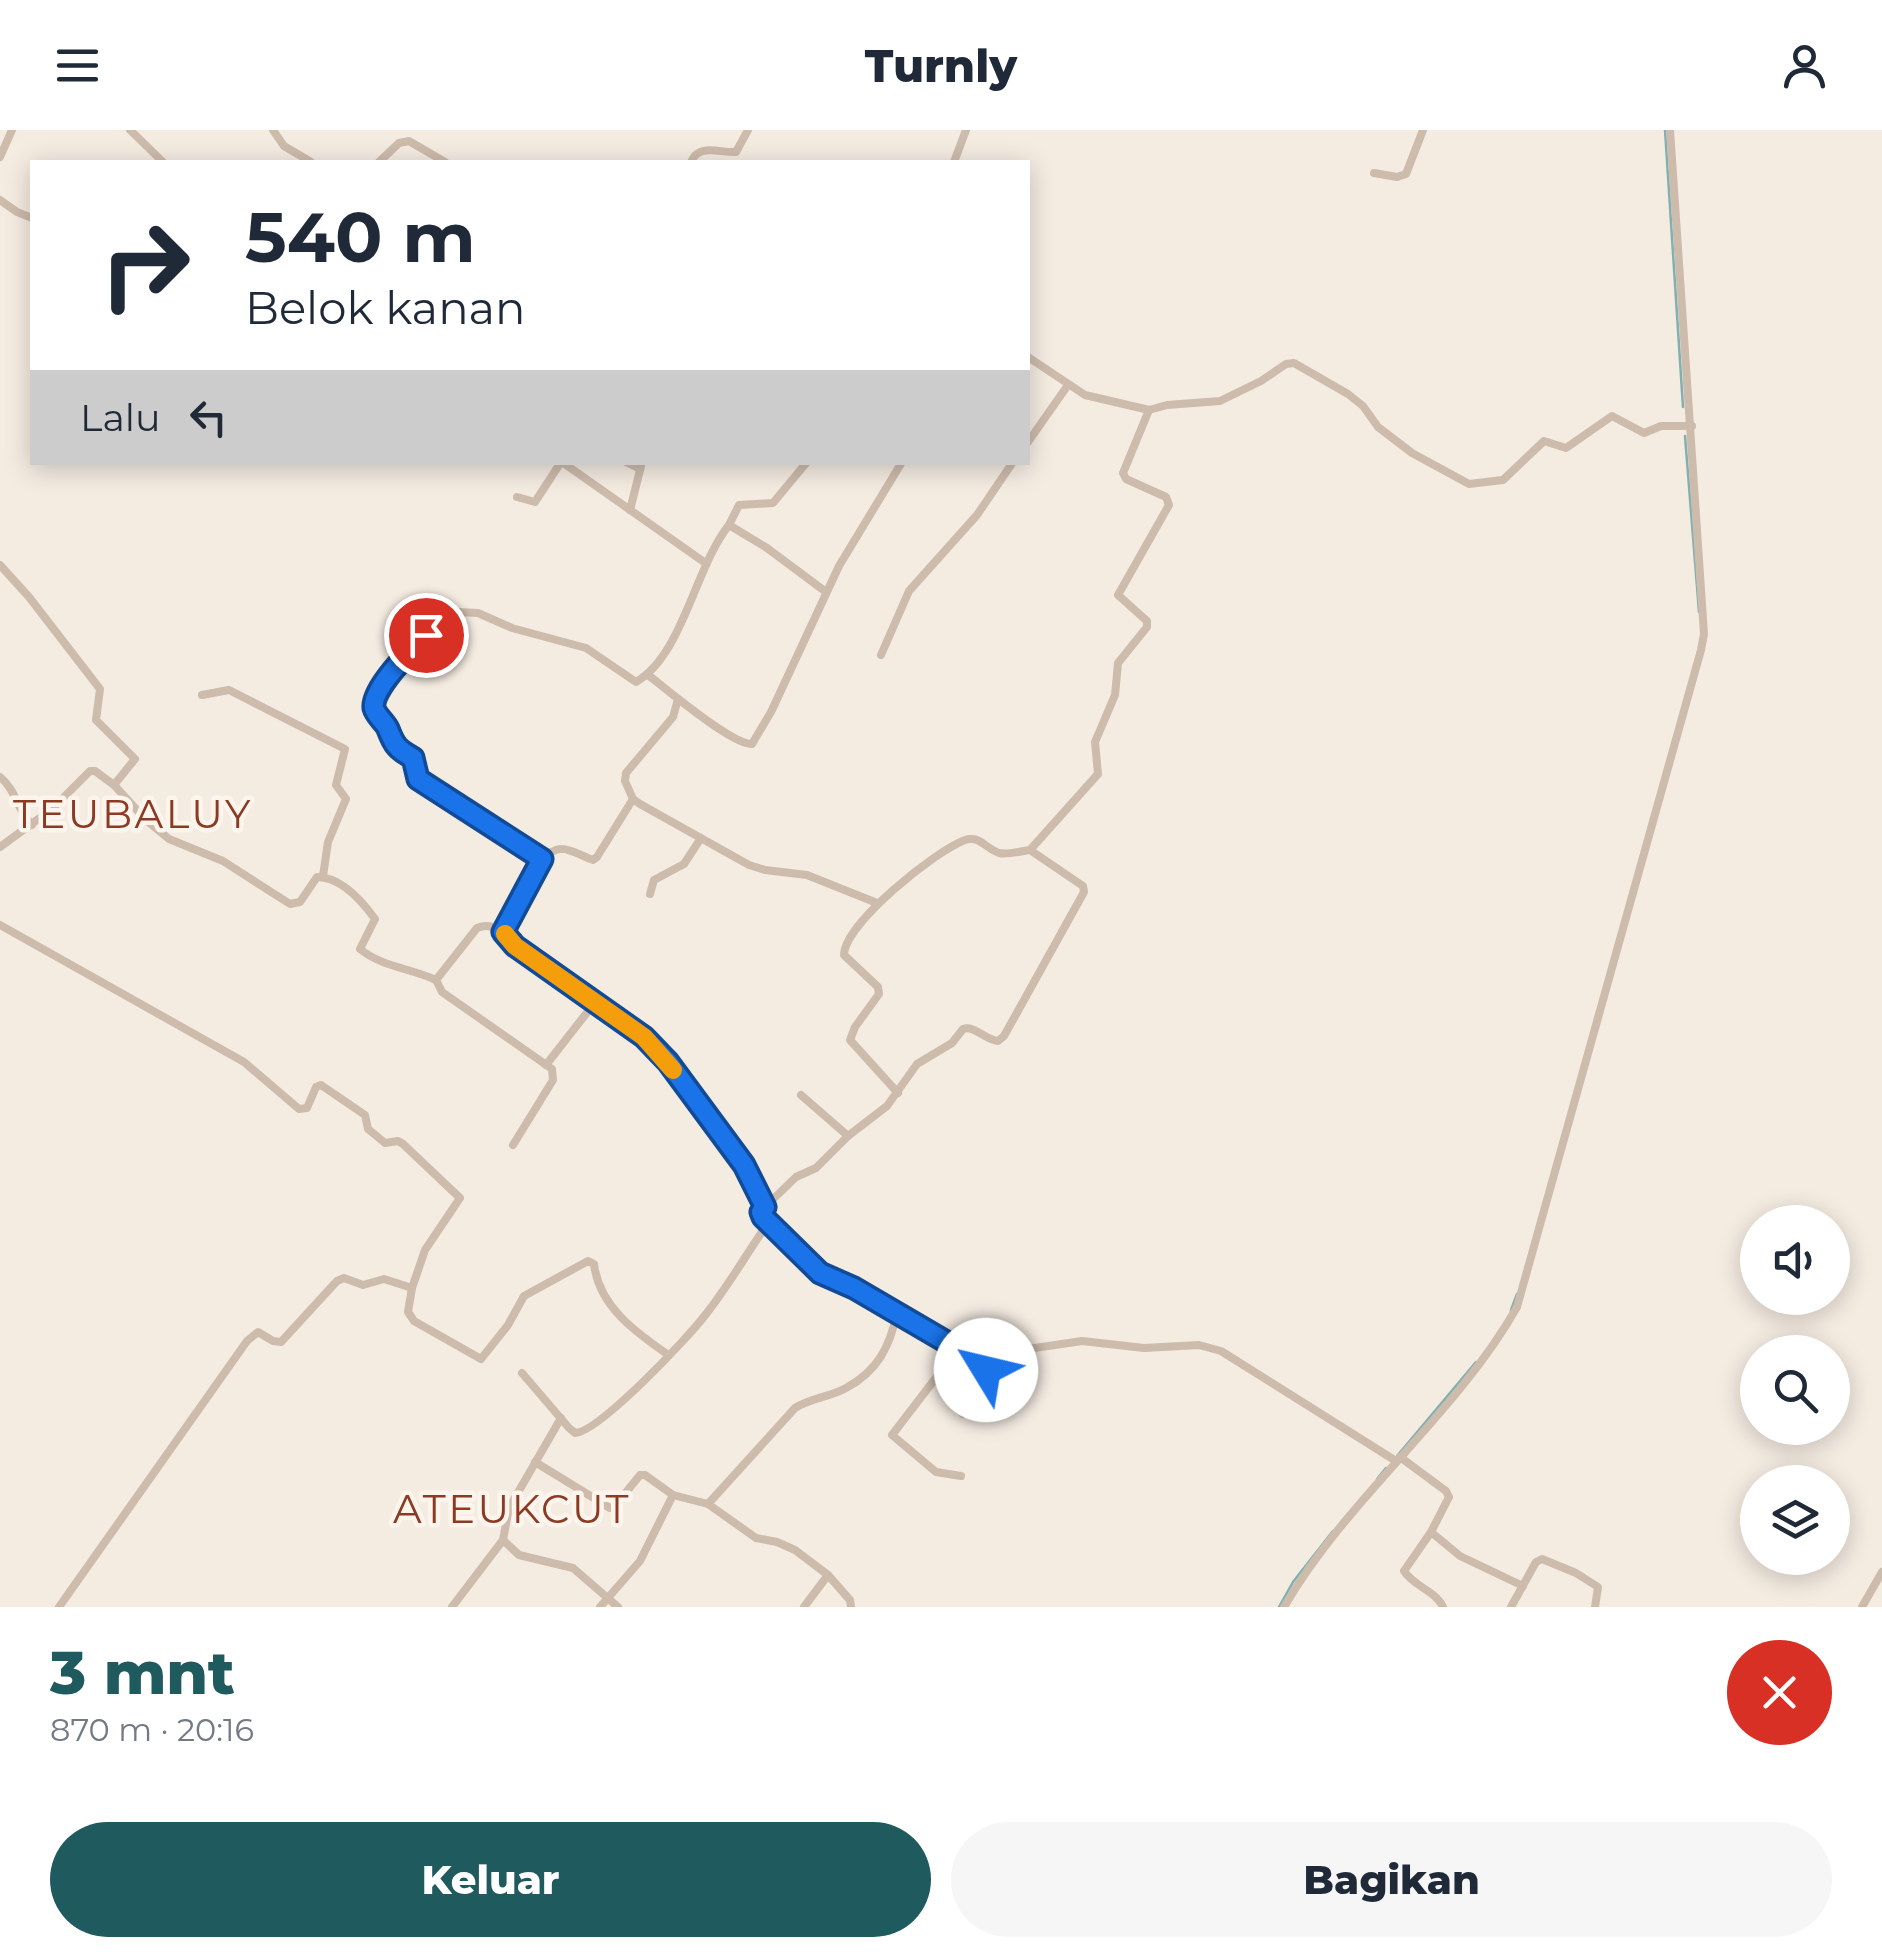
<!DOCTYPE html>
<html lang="id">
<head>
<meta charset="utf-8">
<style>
	body { margin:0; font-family:Montserrat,sans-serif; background:#f6f6f7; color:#1f2937; height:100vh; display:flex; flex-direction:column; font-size:38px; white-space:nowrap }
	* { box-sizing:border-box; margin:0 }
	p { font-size:32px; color:#747a83 }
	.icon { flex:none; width:55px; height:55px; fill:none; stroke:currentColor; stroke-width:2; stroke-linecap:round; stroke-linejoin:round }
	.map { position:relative; height:1477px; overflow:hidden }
	.side { display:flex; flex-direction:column; background:#fff; flex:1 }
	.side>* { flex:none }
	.banner { position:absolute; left:30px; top:30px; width:1000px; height:305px; border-radius:0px; box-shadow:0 5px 25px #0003; background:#fff; color:#1f2937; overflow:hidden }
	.tools { position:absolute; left:1740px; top:1075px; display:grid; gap:20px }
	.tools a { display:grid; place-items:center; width:110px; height:110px; border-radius:50%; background:#fff; box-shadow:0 5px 25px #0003; font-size:50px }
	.pin { position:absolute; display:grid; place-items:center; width:85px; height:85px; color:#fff; margin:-42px; border:5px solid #fff; border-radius:50%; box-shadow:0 2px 10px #0007 }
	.me { position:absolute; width:110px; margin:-55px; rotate:306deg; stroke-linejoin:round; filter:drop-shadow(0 0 8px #0008) }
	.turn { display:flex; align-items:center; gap:35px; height:210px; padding:0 50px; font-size:45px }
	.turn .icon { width:130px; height:130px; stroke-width:2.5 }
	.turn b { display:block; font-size:70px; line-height:85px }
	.then { display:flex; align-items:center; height:95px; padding:0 50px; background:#0003; gap:20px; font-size:38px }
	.round { display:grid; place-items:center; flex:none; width:105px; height:105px; border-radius:52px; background:#f6f6f7 }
	.head { display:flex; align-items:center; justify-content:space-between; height:170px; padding:0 50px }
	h1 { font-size:60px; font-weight:800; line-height:75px; color:#1f5a5e }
	.action { display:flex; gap:20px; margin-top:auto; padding:20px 50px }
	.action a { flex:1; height:115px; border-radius:60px; background:#1f5a5e; color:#fff; font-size:40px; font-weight:800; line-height:115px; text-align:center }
	.action a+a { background:#f6f6f7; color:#1f2937 }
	header { display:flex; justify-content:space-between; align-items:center; height:130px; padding:0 50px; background:#fff; font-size:45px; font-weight:800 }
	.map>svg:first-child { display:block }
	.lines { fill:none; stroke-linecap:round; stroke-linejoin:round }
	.stream { stroke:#7fb0b2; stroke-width:2.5 }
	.minor { stroke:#cdbbac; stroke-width:8 }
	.route-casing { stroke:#114b97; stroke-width:25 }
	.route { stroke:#1a73e8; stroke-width:18 }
	.slow { stroke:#f59e0b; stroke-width:18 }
	.labels { text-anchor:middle; stroke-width:9; stroke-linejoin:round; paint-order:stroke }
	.quarter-label { font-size:40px; letter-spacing:2.5px; fill:#8c3b22; stroke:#fbf5ee }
</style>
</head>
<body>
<header><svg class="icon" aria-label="menu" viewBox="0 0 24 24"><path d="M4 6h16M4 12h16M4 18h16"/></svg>Turnly<svg class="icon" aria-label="person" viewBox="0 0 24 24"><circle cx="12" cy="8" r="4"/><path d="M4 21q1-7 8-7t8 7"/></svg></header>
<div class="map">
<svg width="1882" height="1477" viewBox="0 0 1882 1477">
	<rect width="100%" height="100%" fill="#f4ebe1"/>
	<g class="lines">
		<g class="stream">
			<polyline points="1665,0 1683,277"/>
			<polyline points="1685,306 1699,482"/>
			<polyline points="1511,1180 1517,1164"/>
			<polyline points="1397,1326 1476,1232"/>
			<polyline points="1377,1349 1386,1338"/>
			<polyline points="1279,1477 1293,1452 1333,1401"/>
		</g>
		<g class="minor">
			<polyline points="130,0 163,32"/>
			<polyline points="273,0 284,16 311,32"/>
			<polyline points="0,27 12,0"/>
			<polyline points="379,32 399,13 409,11 445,32"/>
			<path d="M 691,32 C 699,13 719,23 736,22 L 748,0"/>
			<polyline points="954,32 966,0"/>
			<polyline points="1374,43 1397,47 1406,44 1423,0"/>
			<polyline points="0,70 17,82 32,88"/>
			<polyline points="1028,227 1085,265 1149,280 1167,275 1220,271 1261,251 1286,234 1294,233 1348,264 1363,276 1378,297 1412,323 1469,354 1503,350 1544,311 1566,318 1612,286 1644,303 1661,296 1692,296"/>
			<polyline points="1028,312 1068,255"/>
			<polyline points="562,332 704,432"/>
			<polyline points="626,332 640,339"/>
			<polyline points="517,367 535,372 561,332"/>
			<polyline points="630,380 642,332"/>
			<polyline points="729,395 739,375 773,373 807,332"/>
			<path d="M 0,435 L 29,467 L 100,559 L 96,590 L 135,629 L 114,655 L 147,691 L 169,709 L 223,731 L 290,774 L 300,772 L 317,747 C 341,747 362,771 375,789 L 360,819 C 382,837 410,838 436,850 L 477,798 C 494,791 505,804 515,816 L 644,907 L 667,932 L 744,1035 L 765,1077 L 761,1082 L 763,1087 L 820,1143 L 854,1158 L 973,1227 L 1082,1211 L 1144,1218 L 1199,1215 L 1221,1221 L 1396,1331"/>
			<polyline points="881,525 909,461 977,385 1013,332"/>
			<path d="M 647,544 C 666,559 732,615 752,614 L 771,582 L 839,436 L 902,332"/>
			<polyline points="202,565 229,560 345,619 336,655 346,669 328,712 323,746"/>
			<polyline points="678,569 673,587 626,643 625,651 633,669 640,674 749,735 765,740 807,745 877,773"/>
			<path d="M 0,647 C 17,661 16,679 32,695"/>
			<polyline points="0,717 52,679 90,641 95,641 114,655"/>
			<path d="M 543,729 L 417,649 L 413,628 L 392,613 L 387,597 L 375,580 L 375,571 L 395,537 L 425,505 L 458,482 L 478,483 L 512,498 L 586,518 L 636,552 C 683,525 695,437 729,395 L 767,418 L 826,462"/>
			<polyline points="650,764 654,750 684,734 701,708"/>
			<polyline points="0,795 244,932 299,979 307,978 316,957 321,955 365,985 368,999 385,1013 398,1011 403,1014 460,1068 425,1120 412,1158"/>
			<path d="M 503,802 C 513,782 538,717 562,719 C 572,719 583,727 593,730 L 597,727 L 633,669"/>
			<polyline points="436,850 442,862 552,939 553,950 513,1015"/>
			<polyline points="546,935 596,871"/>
			<path d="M 898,963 L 850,910 L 855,897 L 879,864 L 878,857 L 844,825 C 844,794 935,721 965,710 C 980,705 986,719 999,723 C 1008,725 1021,721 1030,720"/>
			<polyline points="801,965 848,1006"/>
			<path d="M 765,1077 L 796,1047 L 816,1038 L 848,1006 L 887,976 L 917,934 L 952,913 L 963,899 C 975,895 985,910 998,911 L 1004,906 L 1084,762 L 1083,756 L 1030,720 L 1098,644 L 1095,612 L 1115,565 L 1118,533 L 1147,497 L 1147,491 L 1118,465 L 1169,375 L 1166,367 L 1126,349 L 1123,343 L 1149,280"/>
			<polyline points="958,1219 892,1305 936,1342 961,1346"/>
			<path d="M 522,1243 L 569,1298 L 575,1303 C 599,1302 689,1207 706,1184 C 729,1155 747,1123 768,1093"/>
			<polyline points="963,1284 986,1240 981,1228"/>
			<path d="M 1400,1327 L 1446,1361 L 1449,1367 L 1431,1402 L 1404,1441 C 1413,1456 1436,1461 1443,1477"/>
			<polyline points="535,1332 610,1378 615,1376 640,1345 645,1345 673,1365 708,1374 756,1408 777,1412 795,1420 828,1445 804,1477"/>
			<path d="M 708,1374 L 795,1278 C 811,1268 830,1267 846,1258 C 878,1241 890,1216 897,1183"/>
			<polyline points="1431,1402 1460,1426 1523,1456"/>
			<polyline points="503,1410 519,1425 573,1438 618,1477"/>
			<polyline points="828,1445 850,1470 851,1477"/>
			<path d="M 59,1477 L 247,1211 L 258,1202 L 273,1211 L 281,1212 L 337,1151 L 344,1148 L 363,1155 L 384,1149 L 412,1158 L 408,1182 L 414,1191 L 481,1229 L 508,1195 L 524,1166 L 588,1131 L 594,1134 C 599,1176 634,1201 667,1224"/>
			<polyline points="452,1477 503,1410 509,1378 561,1288"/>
			<polyline points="600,1477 640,1431 673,1365"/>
			<path d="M 1284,1477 C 1348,1367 1456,1285 1517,1177 L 1701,520 L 1704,504 L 1670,0"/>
			<polyline points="1511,1477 1536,1432 1542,1429 1576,1443 1598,1457 1595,1477"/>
			<polyline points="1862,1477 1882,1442"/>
		</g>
	</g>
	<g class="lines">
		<defs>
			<path id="route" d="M 426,505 C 413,518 371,559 374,578 C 376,586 385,592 388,599 C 394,615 397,619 413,628 L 418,649 L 542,729 L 503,802 L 515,816 L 644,907 L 668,932 L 744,1035 L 765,1077 L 761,1082 L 763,1087 L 820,1143 L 854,1158 L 972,1227 L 982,1228 L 986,1240"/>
		</defs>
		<use href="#route" class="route-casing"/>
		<use href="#route" class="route"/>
		<polyline class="slow" points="505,804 515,816 644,907 673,940"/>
	</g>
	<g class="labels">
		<g class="quarter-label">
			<text x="133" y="698">TEUBALUY</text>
			<text x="512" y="1393">ATEUKCUT</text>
		</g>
	</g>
</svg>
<div class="tools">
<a><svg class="icon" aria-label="sound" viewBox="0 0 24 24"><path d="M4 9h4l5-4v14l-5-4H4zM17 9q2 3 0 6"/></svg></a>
<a><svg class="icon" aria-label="search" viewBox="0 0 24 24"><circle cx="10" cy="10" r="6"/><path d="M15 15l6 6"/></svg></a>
<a><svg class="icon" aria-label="layers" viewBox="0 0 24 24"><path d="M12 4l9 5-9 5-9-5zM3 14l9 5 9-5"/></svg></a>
</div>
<div class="pin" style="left:426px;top:505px;background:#d93025"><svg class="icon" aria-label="arrive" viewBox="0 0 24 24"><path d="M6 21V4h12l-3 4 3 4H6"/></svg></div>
<svg class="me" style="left:986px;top:1240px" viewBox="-20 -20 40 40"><circle r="19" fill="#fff"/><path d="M0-13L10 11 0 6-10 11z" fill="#1a73e8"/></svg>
<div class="banner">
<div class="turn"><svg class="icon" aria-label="right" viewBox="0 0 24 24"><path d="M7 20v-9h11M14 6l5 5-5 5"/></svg><div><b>540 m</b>Belok kanan</div></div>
<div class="then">Lalu<svg class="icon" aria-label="left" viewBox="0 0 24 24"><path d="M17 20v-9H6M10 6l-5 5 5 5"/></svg></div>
</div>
</div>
<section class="side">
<div class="head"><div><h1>3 mnt</h1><p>870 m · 20:16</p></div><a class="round" style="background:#d93025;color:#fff"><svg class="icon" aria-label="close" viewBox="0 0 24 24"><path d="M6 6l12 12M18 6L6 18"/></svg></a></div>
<div class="action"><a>Keluar</a><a>Bagikan</a></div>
</section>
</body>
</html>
